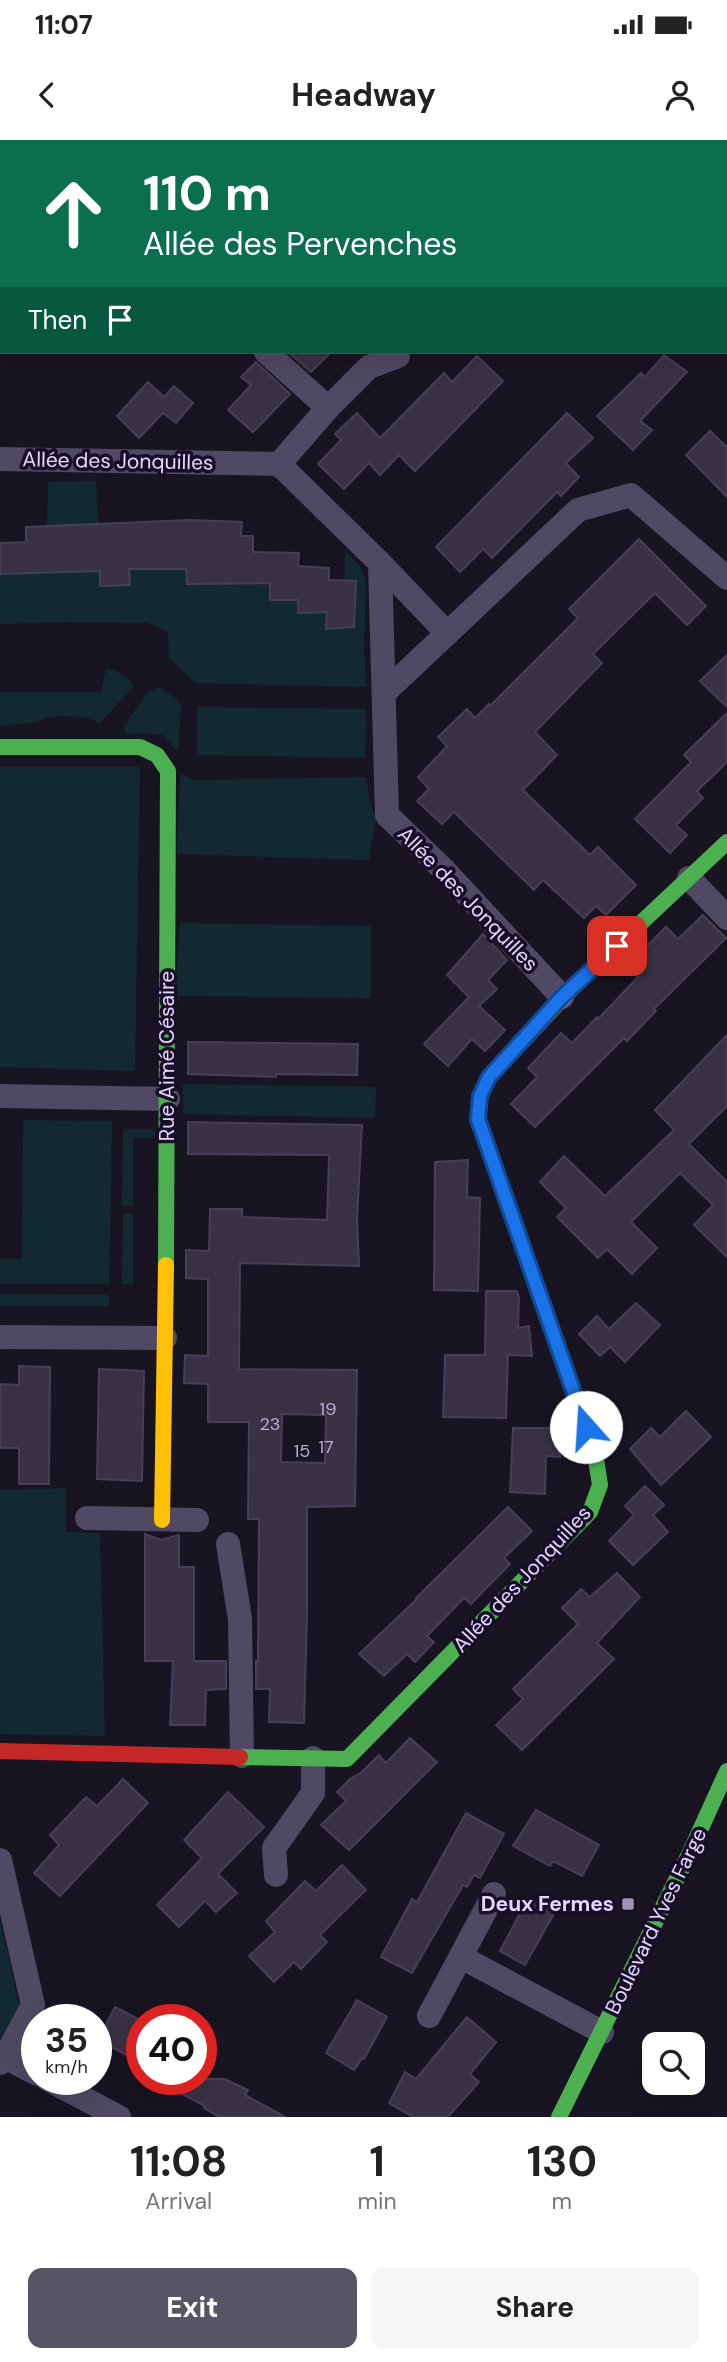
<!DOCTYPE html>
<html lang="en">
<head>
<meta charset="utf-8">
<style>
	body { margin:0; font-family:"DM Sans",sans-serif; background:#f6f6f6; color:#222; height:100vh; display:flex; flex-direction:column; font-size:26px; white-space:nowrap }
	* { box-sizing:border-box; margin:0 }
	p { font-size:23px; color:#767676 }
	.icon { flex:none; width:38px; height:38px; fill:none; stroke:currentColor; stroke-width:2; stroke-linecap:round; stroke-linejoin:round }
	.map { position:relative; height:1977px; overflow:hidden }
	.side { display:flex; flex-direction:column; background:#fff; flex:1 }
	.side>* { flex:none }
	.top-card { position:absolute; left:0px; top:0px; width:728px; height:214px; box-shadow:0 7px 28px #0002; background:#0b6e4f; color:#fff; overflow:hidden }
	.controls { position:absolute; left:642px; top:1892px; display:grid; gap:14px }
	.controls a { display:grid; place-items:center; width:63px; height:63px; border-radius:14px; background:#fff; box-shadow:0 7px 28px #0002; font-size:35px }
	.speed { position:absolute; left:21px; top:1864px; display:flex; gap:14px; font-size:35px; font-weight:700; text-align:center }
	.speed>* { display:grid; place-content:center; width:91px; height:91px; border-radius:50%; background:#fff; box-shadow:0 7px 28px #0002; line-height:1 }
	.speed small { font-size:18px; font-weight:400 }
	.speed .limit { border:10px solid #d22; background:#fff; color:#111 }
	.pin { position:absolute; display:grid; place-items:center; width:60px; height:60px; color:#fff; margin:-30px; border-radius:14px; box-shadow:0 4px 10px #0006 }
	.me { position:absolute; width:77px; margin:-38px; rotate:341deg; stroke-linejoin:round; filter:drop-shadow(0 0 5px #0008) }
	.turn { display:flex; align-items:center; gap:24px; height:147px; padding:0 28px; font-size:32px }
	.turn .icon { width:91px; height:91px; stroke-width:2.5 }
	.turn b { display:block; font-size:49px; line-height:60px }
	.then { display:flex; align-items:center; height:66px; padding:0 28px; background:#0003; gap:14px; font-size:26px }
	.eta { display:flex; justify-content:space-evenly; align-items:center; height:119px; text-align:center }
	.eta b { font-size:42px; font-weight:700; line-height:49px }
	.cta { display:flex; gap:14px; margin-top:auto; padding:14px 28px }
	.cta a { flex:1; height:80px; border-radius:14px; background:#595463; color:#fff; font-size:28px; font-weight:700; line-height:80px; text-align:center }
	.cta a+a { background:#f6f6f6; color:#222 }
	.status { display:flex; justify-content:space-between; align-items:center; height:49px; padding:0 35px; background:#fff; direction:ltr }
	.status svg { height:19px; fill:currentColor }
	header { display:flex; justify-content:space-between; align-items:center; height:91px; padding:0 28px; background:#fff; font-size:32px; font-weight:700 }
	.map>svg:first-child { display:block }
	.green { fill:#122931 }
	.building { fill:#393244; stroke:#473f56; stroke-width:2; fill-rule:evenodd }
	.lines { fill:none; stroke-linecap:round; stroke-linejoin:round }
	.street { stroke:#4f4963; stroke-width:24 }
	.fast { stroke:#4caf50; stroke-width:16 }
	.slow { stroke:#ffc107; stroke-width:16 }
	.jam { stroke:#c62828; stroke-width:16 }
	.route-casing { stroke:#114b97; stroke-width:18 }
	.route { stroke:#1a73e8; stroke-width:12 }
	.poi-dot { fill:#9c92b2; stroke:#180e28; stroke-width:2.5 }
	.labels { text-anchor:middle; stroke-width:7; stroke-linejoin:round; paint-order:stroke }
	.number-label { font-size:18px; fill:#b8add0 }
	.street-label { font-size:21px; fill:#e3d6ff; stroke:#180e28 }
	.poi-label { font-size:21px; font-weight:bold; fill:#e3d6ff; stroke:#180e28; text-anchor:end }
</style>
</head>
<body>
<div class="status"><b>11:07</b><svg viewBox="0 0 49 12"><path d="M0 12V9h3v3zM5 12V6h3v6zM10 12V3h3v9zM15 12V0h3v12zM26 1h20v11H26zM47 4h2v5h-2z"/></svg></div>
<header><svg class="icon" aria-label="back" viewBox="0 0 24 24"><path d="M15 5l-7 7 7 7"/></svg>Headway<svg class="icon" aria-label="person" viewBox="0 0 24 24"><circle cx="12" cy="8" r="4"/><path d="M4 21q1-7 8-7t8 7"/></svg></header>
<div class="map">
<svg width="727" height="1977" viewBox="0 0 727 1977">
	<rect width="100%" height="100%" fill="#191422"/>
	<g class="green">
		<polygon points="96,341 101,446 130,445 129,429 186,429 187,444 270,443 270,460 298,460 298,473 327,472 327,489 354,487 356,441 345,440 345,411 360,426 366,440 364,508 366,547 195,543 169,518 168,492 148,483 66,482 0,484 0,434 47,386 48,342"/>
		<path d="M 106,528 C 118,531 127,535 134,546 L 100,583 L 85,577 L 58,576 L 49,577 L 37,582 L 0,586 L 0,552 L 101,552 Z"/>
		<polygon points="160,547 177,560 181,567 178,612 163,595 136,593 126,595 123,587 149,551"/>
		<polygon points="197,567 366,569 365,618 197,615"/>
		<polygon points="0,627 140,627 135,931 0,927"/>
		<polygon points="180,634 195,640 366,637 370,663 376,678 369,720 177,714"/>
		<polygon points="180,783 371,786 371,858 175,856"/>
		<polygon points="183,944 376,947 375,978 183,974"/>
		<polygon points="23,980 112,981 109,1144 0,1144 0,1119 22,1119"/>
		<polygon points="123,989 155,989 155,998 133,998 133,1066 122,1066"/>
		<polygon points="123,1074 133,1074 133,1144 122,1144"/>
		<polygon points="0,1154 109,1155 109,1166 0,1166"/>
		<polygon points="66,1348 66,1392 100,1393 105,1596 0,1594 0,1350"/>
		<polygon points="0,1779 20,1869 0,1899"/>
	</g>
	<g class="building">
		<polygon points="288,212 331,212 311,232"/>
		<polygon points="664,215 687,232 640,281 652,290 633,310 597,276 641,233 645,237"/>
		<polygon points="477,216 503,241 415,331 399,315 380,335 369,323 344,349 318,324 341,300 335,294 357,273 380,298 444,233 452,242"/>
		<polygon points="256,222 290,254 253,292 228,270 251,245 241,237"/>
		<polygon points="148,242 164,257 174,246 193,263 176,283 163,273 139,298 117,276"/>
		<polygon points="567,273 593,298 566,323 579,337 561,356 557,352 492,418 483,409 460,432 436,407"/>
		<polygon points="710,291 727,307 727,357 686,315"/>
		<polygon points="190,380 242,382 241,396 253,396 253,412 299,413 298,426 329,428 329,440 356,441 354,487 326,489 327,472 298,473 298,460 270,460 270,443 187,444 186,429 129,429 130,445 100,446 100,431 0,434 0,403 26,402 26,387"/>
		<polygon points="639,399 706,466 687,485 655,453 593,514 602,523 535,592 557,615 523,650 590,715 598,707 636,745 606,775 596,766 584,778 543,740 534,750 454,672 442,684 417,661 429,649 418,637 447,606 438,597 467,569 475,578 489,564 490,566 578,478 569,469"/>
		<polygon points="727,515 727,567 700,541"/>
		<polygon points="727,573 727,622 697,651 703,658 676,685 687,695 670,713 635,679 691,622 684,615"/>
		<polygon points="703,775 726,798 654,869 656,871 627,901 624,898 535,987 511,964 537,937 528,928 561,893 572,903 597,877 598,879 638,837 627,826 666,787 678,799"/>
		<polygon points="483,794 507,820 488,840 497,849 479,866 505,890 485,911 472,899 448,926 424,904 469,857 447,835"/>
		<polygon points="727,895 727,966 689,1004 727,1042 727,1117 694,1085 713,1065 680,1033 631,1082 657,1108 632,1134 607,1109 598,1118 557,1077 566,1068 540,1042 564,1016 605,1056 674,990 655,970"/>
		<polygon points="188,902 358,904 357,935 276,934 276,937 188,934"/>
		<path d="M 188,982 L 362,985 L 357,1079 L 359,1126 L 240,1123 L 239,1229 L 357,1230 L 355,1366 L 307,1367 L 307,1474 L 304,1583 L 269,1582 L 270,1549 L 256,1549 L 256,1521 L 258,1521 L 259,1379 L 248,1379 L 249,1282 L 208,1282 L 208,1244 L 184,1243 L 185,1215 L 208,1216 L 208,1139 L 186,1138 L 186,1110 L 209,1111 L 210,1069 L 242,1069 L 242,1077 L 327,1080 L 329,1015 L 188,1014 ZM 282,1274 L 326,1275 L 325,1323 L 281,1322 Z"/>
		<polygon points="468,1020 467,1057 480,1058 478,1151 434,1150 435,1022"/>
		<polygon points="486,1151 517,1151 519,1158 518,1188 529,1186 532,1216 508,1215 506,1278 443,1277 445,1215 485,1215"/>
		<polygon points="636,1163 660,1185 625,1222 610,1207 600,1216 579,1194 597,1176 609,1189"/>
		<polygon points="19,1226 50,1227 49,1344 19,1344 19,1308 0,1308 0,1244 19,1245"/>
		<polygon points="99,1229 144,1231 142,1341 97,1339"/>
		<polygon points="686,1271 711,1297 661,1345 630,1309 651,1288 660,1297"/>
		<polygon points="513,1288 561,1288 560,1317 546,1316 545,1354 510,1352"/>
		<polygon points="645,1346 664,1365 653,1375 668,1392 633,1425 609,1401 634,1375 625,1366"/>
		<polygon points="508,1367 532,1391 504,1418 510,1424 471,1464 464,1458 427,1496 434,1502 415,1522 407,1514 384,1536 359,1514 417,1459 416,1458"/>
		<polygon points="145,1394 161,1400 179,1395 179,1427 194,1427 194,1521 226,1521 226,1549 206,1550 205,1585 170,1585 173,1521 145,1521"/>
		<polygon points="617,1433 640,1457 597,1503 614,1519 522,1610 496,1585 523,1559 513,1549 578,1484 562,1468 581,1449 590,1457"/>
		<polygon points="410,1598 437,1622 349,1710 321,1685 346,1661 337,1652 350,1639 361,1633 379,1615 386,1623"/>
		<polygon points="123,1639 148,1663 60,1756 34,1733 59,1705 50,1695 86,1657 97,1666"/>
		<polygon points="228,1652 264,1687 218,1734 237,1753 216,1772 205,1761 179,1787 157,1765 202,1718 184,1700"/>
		<polygon points="536,1670 599,1705 582,1736 553,1721 550,1726 513,1706"/>
		<polygon points="466,1673 504,1694 480,1738 474,1735 467,1747 463,1745 412,1833 381,1817 412,1759 417,1762"/>
		<polygon points="342,1725 366,1750 320,1795 327,1802 301,1829 294,1822 274,1842 249,1816 275,1792 266,1781 305,1741 316,1751"/>
		<polygon points="528,1758 555,1772 525,1825 500,1811"/>
		<polygon points="357,1860 387,1877 364,1919 362,1918 354,1930 326,1913"/>
		<polygon points="115,1867 142,1881 142,1923 98,1900"/>
		<polygon points="467,1877 496,1902 470,1934 479,1942 448,1977 413,1977 389,1963 405,1932 416,1939"/>
		<polygon points="154,1939 225,1939 248,1950 245,1955 285,1977 220,1977 204,1968 205,1966"/>
	</g>
	<g class="lines">
		<g class="street">
			<polyline points="62,2 85,0"/>
			<polyline points="477,2 481,0"/>
			<polyline points="0,7 2,6"/>
			<polyline points="0,37 2,37"/>
			<polyline points="266,212 328,268"/>
			<polyline points="0,319 279,324 380,423 387,675 444,730 562,857"/>
			<polyline points="279,324 328,268 369,227 398,216"/>
			<polyline points="380,423 447,493"/>
			<polyline points="384,553 578,370 631,355 727,438"/>
			<polyline points="689,738 727,778"/>
			<polyline points="0,956 168,959"/>
			<polyline points="0,1197 165,1198"/>
			<polyline points="87,1378 197,1380"/>
			<polyline points="228,1404 240,1479 242,1616"/>
			<polyline points="0,1720 33,1865 5,1917 0,1923"/>
			<polyline points="276,1735 274,1708 313,1653 313,1618"/>
			<polyline points="461,1817 602,1892"/>
			<polyline points="429,1876 494,1754"/>
			<polyline points="5,1917 37,1934"/>
			<polyline points="47,1939 119,1977"/>
		</g>
		<g class="fast">
			<polyline points="0,607 140,607 157,615 168,631 166,1125"/>
			<polyline points="577,843 727,702"/>
			<polyline points="240,1617 347,1619 590,1372 600,1345 595,1313 550,1186"/>
			<polyline points="559,1977 692,1708 727,1631"/>
		</g>
		<g class="slow">
			<polyline points="550,1186 478,979 480,956 489,937 577,843"/>
			<polyline points="162,1380 166,1125"/>
		</g>
		<polyline class="jam" points="0,1611 240,1617"/>
	</g>
	<g class="lines">
		<defs>
			<polyline id="route" points="586,1287 478,979 480,956 489,937 562,857 617,806"/>
		</defs>
		<use href="#route" class="route-casing"/>
		<use href="#route" class="route"/>
	</g>
	<rect class="poi-dot" x="621" y="1757" width="14" height="14" rx="3.5"/>
	<g class="labels">
		<g class="number-label">
			<text x="328" y="1275">19</text>
			<text x="270" y="1290">23</text>
			<text x="326" y="1313">17</text>
			<text x="302" y="1317">15</text>
		</g>
		<g class="street-label">
			<text transform="translate(118 321) rotate(1)" y="7">Allée des Jonquilles</text>
			<text transform="translate(468 759) rotate(46)" y="7">Allée des Jonquilles</text>
			<text transform="translate(167 916) rotate(-90)" y="7">Rue Aimé Césaire</text>
			<text transform="translate(522 1439) rotate(-47)" y="7">Allée des Jonquilles</text>
			<text transform="translate(656 1781) rotate(-64)" y="7">Boulevard Yves Farge</text>
		</g>
		<g class="poi-label">
			<text x="614" y="1771">Deux Fermes</text>
		</g>
	</g>
</svg>
<div class="controls">
<a><svg class="icon" aria-label="search" viewBox="0 0 24 24"><circle cx="10" cy="10" r="6"/><path d="M15 15l6 6"/></svg></a>
</div>
<div class="speed"><div>35<small>km/h</small></div><div class="limit">40</div></div>
<div class="pin" style="left:617px;top:806px;background:#d93025"><svg class="icon" aria-label="arrive" viewBox="0 0 24 24"><path d="M6 21V4h12l-3 4 3 4H6"/></svg></div>
<svg class="me" style="left:586px;top:1287px" viewBox="-20 -20 40 40"><circle r="19" fill="#fff"/><path d="M0-13L10 11 0 6-10 11z" fill="#1a73e8"/></svg>
<div class="top-card">
<div class="turn"><svg class="icon" aria-label="ahead" viewBox="0 0 24 24"><path d="M12 20V5M6 11l6-6 6 6"/></svg><div><b>110 m</b>Allée des Pervenches</div></div>
<div class="then">Then<svg class="icon" aria-label="arrive" viewBox="0 0 24 24"><path d="M6 21V4h12l-3 4 3 4H6"/></svg></div>
</div>
</div>
<section class="side">
<div class="eta">
<div><b>11:08</b><p>Arrival</p></div>
<div><b>1</b><p>min</p></div>
<div><b>130</b><p>m</p></div>
</div>
<div class="cta"><a>Exit</a><a>Share</a></div>
</section>
</body>
</html>
